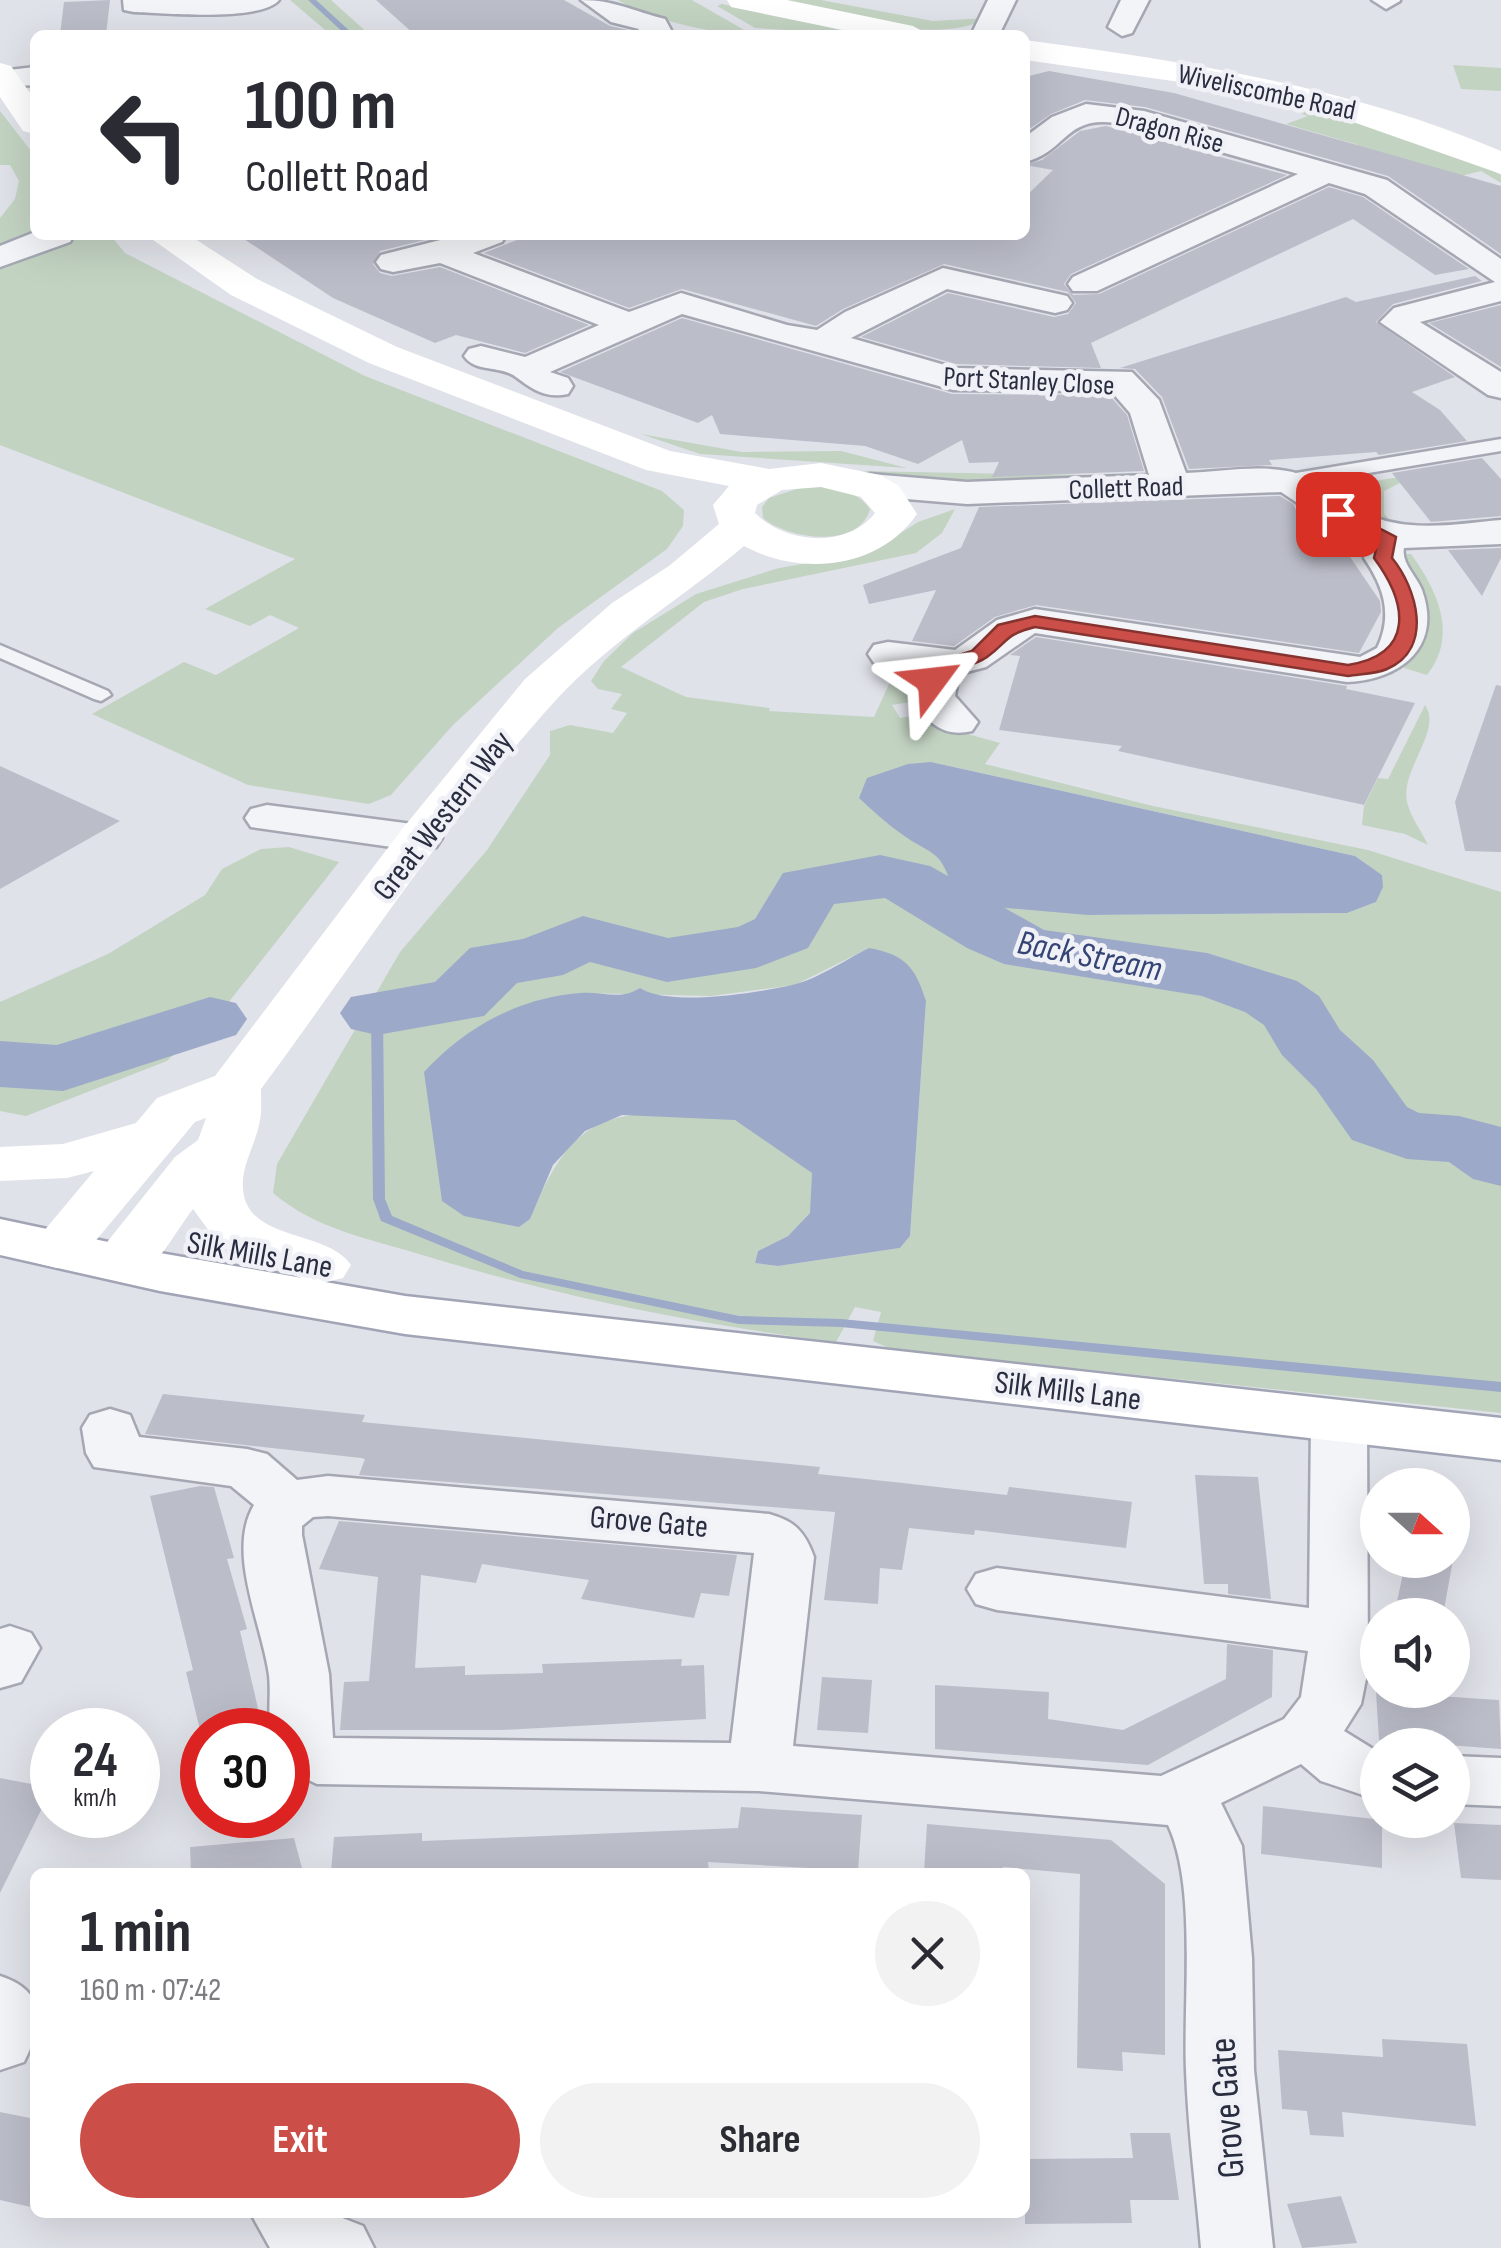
<!DOCTYPE html>
<html lang="en">
<head>
<meta charset="utf-8">
<style>
	body { margin:0; font-family:"Sofia Sans Condensed",sans-serif; background:#f2f2f3; color:#2b2b33; height:100vh; display:flex; flex-direction:column; font-size:38px; white-space:nowrap }
	* { box-sizing:border-box; margin:0 }
	p { font-size:32px; color:#7c7c81 }
	.icon { flex:none; width:55px; height:55px; fill:none; stroke:currentColor; stroke-width:2; stroke-linecap:round; stroke-linejoin:round }
	.map { position:relative; flex:1; overflow:hidden }
	.panel { position:absolute; left:30px; top:1868px; width:1000px; height:350px; display:flex; flex-direction:column; background:#fff; border-radius:15px; box-shadow:0 10px 40px #0002 }
	.panel>* { flex:none }
	.banner { position:absolute; left:30px; top:30px; width:1000px; height:210px; border-radius:15px; box-shadow:0 10px 40px #0002; background:#fff; color:#2b2b33; overflow:hidden }
	.needle { width:65px; rotate:111deg }
	.controls { position:absolute; left:1360px; top:1468px; display:grid; gap:20px }
	.controls a { display:grid; place-items:center; width:110px; height:110px; border-radius:50%; background:#fff; box-shadow:0 10px 40px #0002; font-size:50px }
	.speed { position:absolute; left:30px; top:1708px; display:flex; gap:20px; font-size:50px; font-weight:700; text-align:center }
	.speed>* { display:grid; place-content:center; width:130px; height:130px; border-radius:50%; background:#fff; box-shadow:0 10px 40px #0002; line-height:1 }
	.speed small { font-size:25px; font-weight:400 }
	.speed .limit { border:15px solid #d22; background:#fff; color:#111 }
	.pin { position:absolute; display:grid; place-items:center; width:85px; height:85px; color:#fff; margin:-42px; border-radius:20px; box-shadow:0 5px 15px #0006 }
	.me { position:absolute; width:110px; margin:-55px; rotate:60deg; stroke-linejoin:round; filter:drop-shadow(0 0 8px #0008) }
	.turn { display:flex; align-items:center; gap:35px; height:210px; padding:0 50px; font-size:45px }
	.turn .icon { width:130px; height:130px; stroke-width:2.5 }
	.turn b { display:block; font-size:70px; line-height:85px }
	.round { display:grid; place-items:center; flex:none; width:105px; height:105px; border-radius:52px; background:#f2f2f3 }
	.headline { display:flex; align-items:center; justify-content:space-between; height:170px; padding:0 50px }
	h1 { font-size:60px; font-weight:700; line-height:75px }
	.primary-button { display:flex; gap:20px; margin-top:auto; padding:20px 50px }
	.primary-button a { flex:1; height:115px; border-radius:60px; background:#cc4e48; color:#fff; font-size:40px; font-weight:700; line-height:115px; text-align:center }
	.primary-button a+a { background:#f2f2f3; color:#2b2b33 }
	.map>svg:first-child { display:block }
	.green { fill:#c3d3c2; fill-rule:evenodd }
	.water { fill:#9ca9c8 }
	.lines { fill:none; stroke-linecap:round; stroke-linejoin:round }
	.stream { fill:#9ca9c8; fill-rule:evenodd }
	.river { fill:#9ca9c8; fill-rule:evenodd }
	.building { fill:#bbbdc9 }
	.lane-casing { stroke:#a5a8b3; stroke-width:5 }
	.street-casing { stroke:#a5a8b3; stroke-width:5 }
	.primary-casing { stroke:#a0a4b5; stroke-width:5 }
	.lane { fill:#f3f4f7; fill-rule:evenodd }
	.street { fill:#f3f4f7; fill-rule:evenodd }
	.secondary { fill:#fff; fill-rule:evenodd }
	.primary { fill:#fff; fill-rule:evenodd }
	.route { fill:#cc4e48; stroke:#85332f; stroke-width:2.5 }
	.labels { text-anchor:middle; stroke-width:9; stroke-linejoin:round; paint-order:stroke }
	.far-street-label { font-size:28px; fill:#292d40; stroke:#f0f1f7 }
	.street-label { font-size:32px; fill:#292d40; stroke:#f0f1f7 }
	.water-label { font-size:35px; font-style:italic; fill:#344474; stroke:#f0f1f7 }
	.near-street-label { font-size:38px; fill:#292d40; stroke:#f0f1f7 }
</style>
</head>
<body>
<div class="map">
<svg width="1501" height="2248" viewBox="0 0 1501 2248">
	<rect width="100%" height="100%" fill="#e0e2e9"/>
	<g class="green">
		<polygon points="290,0 331,0 370,35 331,35"/>
		<path d="M 618,0 L 692,0 L 753,35 C 718,35 647,19 618,0 Z"/>
		<path d="M 769,0 L 821,0 L 933,21 L 986,18 C 938,48 822,12 769,0 Z"/>
		<polygon points="722,4 865,35 755,28 717,6"/>
		<polygon points="1453,65 1501,68 1501,91 1461,89"/>
		<polygon points="1312,108 1460,154 1501,175 1501,183 1481,171 1441,181 1355,144 1286,124 1308,116 1302,114"/>
		<polygon points="0,111 35,156 35,232 0,245 0,218 15,199 19,181 10,165 0,165"/>
		<polygon points="81,235 110,235 125,253 365,376 662,491 684,510 683,526 667,549 558,628 453,725 391,795 369,804 248,785 92,714 184,662 216,675 299,628 270,615 250,626 205,609 295,559 0,445 0,266"/>
		<polygon points="641,434 742,452 841,451 907,468 700,454"/>
		<polygon points="859,471 1135,476 1122,481 984,485"/>
		<path d="M 1418,474 L 1384,491 L 1384,514 L 1395,525 C 1375,518 1352,513 1343,492 L 1350,485 Z"/>
		<path d="M 806,486 C 830,487 855,488 870,509 C 859,550 787,539 763,518 L 762,507 L 769,498 Z"/>
		<path d="M 955,509 L 942,533 L 916,553 L 743,589 L 704,602 L 621,667 L 686,697 L 770,708 L 769,711 L 874,717 L 895,671 L 871,668 L 898,668 L 916,678 L 916,701 L 892,705 L 900,718 L 924,714 L 935,725 L 1000,743 L 985,764 L 1153,806 L 1368,850 L 1501,892 L 1501,1413 L 891,1349 L 873,1341 L 881,1312 L 855,1307 L 836,1342 C 693,1324 556,1296 419,1254 C 366,1238 316,1229 273,1193 L 277,1164 L 400,952 L 487,850 L 550,755 L 550,731 L 570,725 L 613,733 L 627,713 L 611,709 L 622,694 L 598,689 L 591,681 L 604,661 L 633,633 L 696,594 L 779,568 L 871,552 L 918,522 ZM 931,762 L 1355,856 L 1382,875 L 1376,902 L 1347,913 L 1088,915 L 946,867 L 929,846 L 909,839 ZM 869,948 L 926,1001 L 910,1236 L 900,1248 L 778,1266 L 755,1263 L 758,1251 L 788,1236 L 811,1212 L 812,1173 C 789,1156 762,1129 735,1120 C 719,1115 697,1117 680,1115 C 589,1107 563,1140 530,1219 L 583,993 L 711,996 L 795,985 Z"/>
		<path d="M 1401,554 L 1411,554 C 1437,590 1459,635 1427,675 L 1404,668 L 1414,643 Z"/>
		<path d="M 1425,705 C 1443,730 1400,770 1407,802 C 1410,816 1422,832 1428,845 L 1405,834 L 1362,825 L 1364,806 L 1378,778 L 1388,779 Z"/>
		<polygon points="289,847 339,862 228,1003 167,1061 26,1116 0,1111 0,1002 108,954 205,895 222,869 261,849"/>
	</g>
	<g class="water">
		<path d="M 931,762 L 1355,856 L 1382,875 L 1383,887 L 1376,902 L 1347,913 L 1088,915 L 995,907 L 951,885 C 941,849 929,854 903,835 C 887,824 873,811 859,798 L 867,778 L 908,764 Z"/>
		<path d="M 869,948 C 905,955 915,966 926,1001 L 910,1236 L 900,1248 L 778,1266 L 755,1263 L 758,1251 L 788,1236 L 810,1213 L 812,1173 L 735,1120 L 622,1115 L 585,1131 L 553,1165 L 530,1219 L 519,1227 L 464,1216 L 442,1201 L 424,1072 C 466,1027 518,998 580,993 C 603,991 620,1001 640,988 C 669,1007 757,993 792,985 C 818,979 845,960 869,948 Z"/>
	</g>
	<g class="lines">
		<g class="stream">
			<polygon points="308,0 316,0 354,35 346,35"/>
			<polygon points="972,885 978,888 976,890 929,899 923,896 929,893"/>
			<polygon points="377,1009 383,1013 385,1199 392,1216 523,1271 739,1316 841,1319 1501,1382 1501,1392 841,1327 739,1324 520,1278 381,1221 373,1199 371,1013"/>
		</g>
		<g class="river">
			<polygon points="880,855 930,866 1044,930 1207,953 1297,981 1319,996 1340,1030 1373,1060 1407,1107 1419,1113 1459,1116 1501,1127 1501,1186 1473,1179 1449,1162 1407,1159 1352,1140 1316,1089 1282,1055 1264,1025 1245,1012 1202,996 1004,964 967,948 885,898 834,904 808,948 756,968 667,982 590,962 563,975 517,983 484,1016 377,1035 351,1029 340,1013 351,997 435,982 470,948 523,939 583,916 668,938 738,927 755,919 783,873"/>
			<polygon points="210,997 236,1003 247,1019 236,1035 63,1091 0,1087 0,1041 57,1045"/>
		</g>
	</g>
	<g class="building">
		<polygon points="110,0 106,35 60,35 64,2"/>
		<polygon points="376,0 564,0 610,26 633,31 631,35 415,35"/>
		<polygon points="1049,71 1174,93 1501,186 1501,254 1388,176 1145,107 1085,100 1051,114 1025,132 1025,77"/>
		<polygon points="1106,126 1287,175 1071,274 1064,284 1073,295 1099,294 1329,187 1363,197 1469,269 1435,275 1353,219 1091,343 1101,368 956,364 861,337 948,293 1054,317 1068,314 1076,303 1068,292 944,264 843,309 816,326 682,289 629,308 484,253 530,235 1025,235 1025,197 1053,170 1025,165 1042,160 1080,131"/>
		<polygon points="238,235 445,235 380,251 373,264 380,273 392,276 440,267 589,325 525,353 456,335 435,343 333,298"/>
		<polygon points="1475,276 1482,281 1393,304 1376,322 1455,377 1412,392 1440,410 1467,441 1379,455 1376,452 1269,460 1272,465 1189,469 1162,397 1135,369 1120,368 1346,297 1356,302"/>
		<polygon points="1501,305 1501,367 1429,323"/>
		<polygon points="682,318 952,394 1109,395 1127,415 1144,471 992,477 999,462 969,463 962,440 918,464 865,446 720,434 712,415 698,423 560,372"/>
		<polygon points="1482,458 1501,479 1501,516 1431,522 1392,473"/>
		<polygon points="1280,496 1293,504 1317,550 1344,548 1380,601 1381,612 1359,653 1036,605 995,617 954,646 912,641 936,590 869,604 863,585 961,548 979,507"/>
		<polygon points="1501,548 1501,558 1482,596 1448,550"/>
		<polygon points="1036,637 1347,686 1346,689 1415,703 1364,805 1118,751 1122,746 999,730 1020,656 1010,655"/>
		<polygon points="1496,685 1501,686 1501,852 1465,851 1455,802"/>
		<polygon points="0,766 120,821 0,889"/>
		<polygon points="163,1394 365,1415 362,1422 820,1467 818,1474 903,1483 1007,1495 1009,1487 1132,1502 1126,1548 975,1530 974,1535 909,1528 902,1570 880,1568 878,1604 824,1600 835,1512 359,1475 365,1459 361,1458 145,1434"/>
		<polygon points="1195,1475 1258,1477 1271,1599 1228,1594 1228,1584 1204,1584"/>
		<polygon points="200,1486 214,1487 234,1558 227,1559 247,1629 240,1631 263,1730 200,1730 186,1672 193,1670 150,1496"/>
		<polygon points="339,1521 737,1555 729,1596 701,1593 694,1618 581,1599 589,1580 482,1564 476,1583 421,1575 415,1668 465,1666 465,1675 543,1673 542,1664 682,1659 681,1666 704,1665 706,1719 502,1730 340,1730 344,1682 369,1681 378,1577 319,1569"/>
		<polygon points="1406,1560 1453,1560 1443,1615 1394,1615"/>
		<polygon points="1227,1644 1273,1650 1272,1697 1148,1765 935,1749 935,1685 1049,1692 1048,1719 1123,1730 1226,1679"/>
		<polygon points="822,1677 872,1680 868,1733 817,1730"/>
		<polygon points="1376,1692 1499,1700 1501,1749 1379,1740"/>
		<polygon points="0,1778 52,1788 0,1893"/>
		<polygon points="1263,1806 1382,1820 1382,1868 1261,1854"/>
		<polygon points="741,1807 862,1815 858,1871 708,1862 709,1872 331,1872 334,1837 422,1833 422,1841 738,1828"/>
		<polygon points="1454,1823 1501,1825 1501,1880 1461,1878"/>
		<polygon points="927,1824 1111,1840 1165,1884 1165,2055 1122,2052 1123,2071 1077,2068 1080,1874 1003,1867 1003,1872 924,1872"/>
		<polygon points="294,1838 303,1872 191,1872 190,1847"/>
		<polygon points="1382,2039 1467,2044 1476,2126 1342,2112 1344,2137 1310,2135 1307,2111 1282,2109 1278,2050 1383,2057"/>
		<polygon points="0,2112 35,2119 35,2208 0,2200"/>
		<polygon points="1130,2133 1170,2133 1179,2200 1130,2200 1132,2223 1025,2224 1025,2159 1133,2158"/>
		<polygon points="1341,2196 1357,2243 1302,2248 1287,2204"/>
	</g>
	<g class="lines">
		<defs>
			<g id="lane">
				<polygon points="1501,439 1501,451 1284,487 1275,481 1284,475"/>
				<polygon points="0,645 108,691 111,695 101,701 94,699 0,658"/>
			</g>
			<g id="street">
				<path d="M 123,0 L 279,0 C 261,22 163,13 134,12 L 124,10 Z"/>
				<path d="M 581,0 C 614,0 633,11 665,19 L 671,30 L 668,35 L 635,35 L 639,29 L 611,22 Z"/>
				<polygon points="988,0 1016,0 999,35 971,35"/>
				<polygon points="1121,0 1149,0 1132,33 1122,36 1108,27"/>
				<polygon points="1372,0 1400,0 1400,1 1386,9"/>
				<polygon points="35,67 35,85 0,87 0,71"/>
				<path d="M 1086,104 L 1144,111 L 1387,180 L 1501,259 L 1501,301 L 1420,322 L 1501,372 L 1501,398 L 1488,395 L 1380,322 L 1394,308 L 1495,282 L 1365,194 L 1329,183 L 1097,291 L 1073,291 L 1068,284 L 1073,277 L 1298,174 L 1127,125 C 1063,111 1070,151 1025,162 L 1025,137 L 1052,117 Z"/>
				<polygon points="35,232 74,235 70,242 0,267 0,246"/>
				<path d="M 460,235 L 506,235 L 502,242 L 473,253 L 629,312 L 681,293 L 787,325 L 817,330 L 845,312 L 943,268 L 1067,296 L 1072,303 L 1067,310 L 1055,313 L 947,289 L 851,338 L 955,368 L 1132,372 L 1159,400 L 1186,473 C 1218,472 1256,465 1287,471 C 1318,476 1336,498 1362,512 C 1405,534 1455,524 1501,520 L 1501,544 L 1404,548 C 1401,563 1416,575 1422,590 C 1443,648 1399,680 1347,682 L 1035,633 L 986,667 L 959,674 L 955,696 L 978,722 L 972,731 C 943,738 925,722 913,696 L 919,673 L 874,663 L 868,654 L 874,645 L 888,642 L 955,650 L 997,620 L 1035,609 L 1360,657 L 1377,648 C 1393,615 1384,587 1364,558 L 1367,540 L 1335,528 L 1281,492 L 967,504 L 870,496 L 857,493 L 851,485 L 857,477 L 870,474 L 967,482 L 1149,475 L 1130,413 L 1111,391 L 953,390 L 682,314 L 550,372 L 568,378 L 573,386 L 568,394 C 545,399 532,389 516,377 C 501,365 475,373 464,356 L 469,349 L 481,346 L 525,357 L 599,325 L 440,263 L 393,272 L 381,269 L 376,262 L 381,255 Z"/>
				<polygon points="267,805 420,825 436,829 442,838 436,847 420,851 251,827 245,818 251,809"/>
				<path d="M 1339,1402 L 1359,1408 L 1367,1421 L 1368,1669 L 1361,1704 L 1344,1731 L 1378,1752 L 1378,1800 L 1321,1781 L 1301,1764 L 1221,1803 L 1242,1846 L 1252,1958 L 1254,2070 L 1273,2248 L 1201,2248 C 1196,2189 1188,2130 1186,2070 C 1183,2000 1197,1887 1168,1825 L 759,1791 L 317,1784 L 288,1770 L 288,1730 L 270,1730 C 268,1712 271,1693 269,1675 C 262,1624 226,1552 254,1505 L 231,1486 L 94,1467 L 86,1453 L 82,1428 L 90,1415 L 110,1409 L 130,1415 L 139,1437 L 247,1449 L 267,1454 L 297,1480 L 328,1476 L 769,1514 C 795,1521 805,1532 814,1557 L 793,1746 L 1161,1776 L 1284,1719 L 1301,1697 L 1308,1651 L 997,1610 L 976,1604 L 967,1589 L 976,1574 L 997,1568 L 1309,1608 L 1311,1421 L 1319,1408 ZM 328,1516 L 754,1553 L 731,1743 L 333,1738 L 329,1674 L 302,1535 L 302,1526 L 313,1517 Z"/>
				<polygon points="10,1626 31,1633 40,1648 21,1682 0,1688 0,1629"/>
				<polygon points="1452,1756 1501,1758 1501,1806 1452,1804"/>
				<path d="M 0,1976 C 46,1991 44,2022 24,2062 L 0,2070 Z"/>
				<polygon points="250,2212 327,2212 363,2226 374,2248 270,2248"/>
			</g>
			<polygon id="primary" points="0,1219 160,1253 405,1296 1501,1418 1501,1460 405,1334 160,1291 0,1255"/>
		</defs>
		<use href="#lane" class="lane-casing"/>
		<use href="#street" class="street-casing"/>
		<use href="#primary" class="primary-casing"/>
		<use href="#lane" class="lane"/>
		<use href="#street" class="street"/>
		<g class="secondary">
			<polygon points="727,0 787,0 913,26 929,35 867,35 731,7"/>
			<path d="M 1025,40 C 1188,62 1349,86 1501,151 L 1501,174 L 1319,110 L 1208,86 L 1025,60 Z"/>
			<polygon points="0,63 11,66 35,100 35,134 23,131 0,97"/>
			<path d="M 146,235 L 189,235 L 257,279 L 397,347 L 670,451 L 769,469 L 821,463 L 880,475 L 899,486 L 917,514 C 879,569 801,577 744,546 C 683,598 611,640 556,700 C 447,820 357,959 261,1089 C 261,1099 262,1110 260,1120 C 256,1146 238,1168 244,1196 C 254,1241 329,1231 351,1265 L 343,1278 L 322,1283 L 301,1278 L 220,1246 L 193,1209 C 166,1244 150,1290 100,1277 L 92,1264 L 100,1251 L 175,1157 L 198,1140 L 206,1118 L 195,1122 L 77,1263 L 57,1268 L 37,1263 L 28,1250 L 94,1171 L 67,1178 L 0,1181 L 0,1147 L 63,1144 L 136,1123 L 157,1098 L 215,1076 L 403,828 L 525,679 L 612,603 L 669,566 L 719,524 L 713,505 L 729,486 L 646,470 L 369,363 L 231,295 ZM 821,487 L 861,497 L 875,513 C 847,549 785,544 755,513 L 757,505 L 782,490 Z"/>
		</g>
		<use href="#primary" class="primary"/>
	</g>
	<path class="route" d="M 1332,510 L 1344,510 L 1396,537 L 1392,558 C 1416,587 1435,648 1387,669 C 1376,674 1360,674 1348,676 L 1035,627 C 1004,635 1010,640 987,657 C 968,670 956,663 939,685 L 923,681 L 939,661 L 972,651 L 998,625 L 1035,616 L 1348,665 C 1415,654 1408,604 1374,558 L 1378,540 L 1332,517 Z"/>
	<g class="labels">
		<g class="far-street-label">
			<text transform="translate(1267 91) rotate(12)" y="10">Wiveliscombe Road</text>
			<text transform="translate(1170 129) rotate(15)" y="10">Dragon Rise</text>
			<text transform="translate(1029 380) rotate(3)" y="10">Port Stanley Close</text>
			<text transform="translate(1126 487) rotate(-2)" y="10">Collett Road</text>
		</g>
		<g class="street-label">
			<text transform="translate(442 815) rotate(-52)" y="11">Great Western Way</text>
			<text transform="translate(260 1254) rotate(10)" y="11">Silk Mills Lane</text>
			<text transform="translate(1068 1390) rotate(7)" y="11">Silk Mills Lane</text>
			<text transform="translate(649 1521) rotate(5)" y="11">Grove Gate</text>
		</g>
		<g class="water-label">
			<text transform="translate(1090 955) rotate(11)" y="12">Back Stream</text>
		</g>
		<g class="near-street-label">
			<text transform="translate(1226 2108) rotate(-94)" y="13">Grove Gate</text>
		</g>
	</g>
</svg>
<div class="controls">
<a><svg class="needle" viewBox="-14 -14 28 28"><path d="M0-13l5 13h-10z" fill="#e53935"/><path d="M0 13l5-13h-10z" fill="#7c7c81"/></svg></a>
<a><svg class="icon" aria-label="sound" viewBox="0 0 24 24"><path d="M4 9h4l5-4v14l-5-4H4zM17 9q2 3 0 6"/></svg></a>
<a><svg class="icon" aria-label="layers" viewBox="0 0 24 24"><path d="M12 4l9 5-9 5-9-5zM3 14l9 5 9-5"/></svg></a>
</div>
<div class="speed"><div>24<small>km/h</small></div><div class="limit">30</div></div>
<div class="pin" style="left:1338px;top:514px;background:#d93025"><svg class="icon" aria-label="arrive" viewBox="0 0 24 24"><path d="M6 21V4h12l-3 4 3 4H6"/></svg></div>
<svg class="me" style="left:932px;top:681px" viewBox="-20 -20 40 40"><path d="M0-17L14 15 0 8-14 15z" fill="#cc4e48" stroke="#fff" stroke-width="4"/></svg>
<div class="banner">
<div class="turn"><svg class="icon" aria-label="left" viewBox="0 0 24 24"><path d="M17 20v-9H6M10 6l-5 5 5 5"/></svg><div><b>100 m</b>Collett Road</div></div>
</div>
<section class="panel">
<div class="headline"><div><h1>1 min</h1><p>160 m · 07:42</p></div><a class="round"><svg class="icon" aria-label="close" viewBox="0 0 24 24"><path d="M6 6l12 12M18 6L6 18"/></svg></a></div>
<div class="primary-button"><a>Exit</a><a>Share</a></div>
</section>
</div>
</body>
</html>
